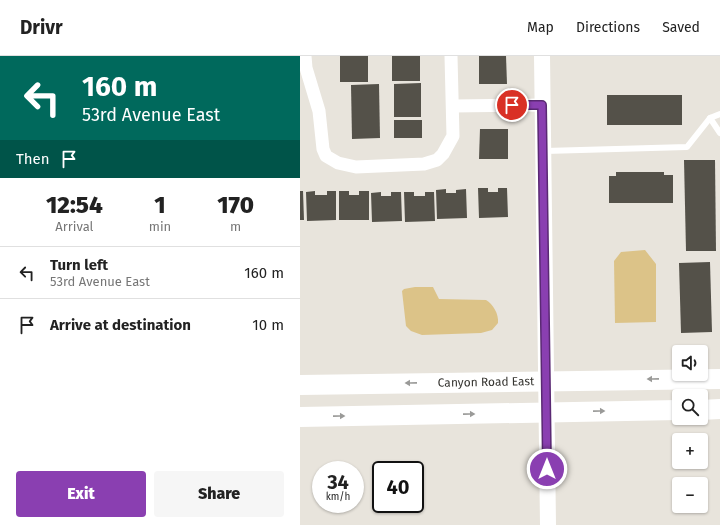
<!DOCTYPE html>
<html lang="en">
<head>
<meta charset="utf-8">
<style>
	body { margin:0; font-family:"Fira Sans",sans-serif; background:#f6f6f6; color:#222; height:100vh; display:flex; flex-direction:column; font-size:15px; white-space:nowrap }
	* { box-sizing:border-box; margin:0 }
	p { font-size:13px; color:#767676 }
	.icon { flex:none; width:22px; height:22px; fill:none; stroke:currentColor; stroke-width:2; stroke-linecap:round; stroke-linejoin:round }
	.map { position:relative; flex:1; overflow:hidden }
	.side { display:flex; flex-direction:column; background:#fff; width:300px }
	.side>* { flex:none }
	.banner { background:#00695c; color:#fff; overflow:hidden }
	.buttons { position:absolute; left:372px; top:289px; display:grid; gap:8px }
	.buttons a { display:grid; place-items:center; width:36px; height:36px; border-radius:4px; background:#fff; box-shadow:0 1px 3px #0004; font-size:20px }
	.speed { position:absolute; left:12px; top:405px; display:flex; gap:8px; font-size:20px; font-weight:700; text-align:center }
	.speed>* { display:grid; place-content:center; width:52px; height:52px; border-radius:50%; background:#fff; box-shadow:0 1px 3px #0004; line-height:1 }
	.speed small { font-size:10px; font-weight:400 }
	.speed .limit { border:2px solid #111; border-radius:6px; background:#fff; color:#111 }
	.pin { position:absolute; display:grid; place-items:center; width:34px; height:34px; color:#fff; margin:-17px; border:2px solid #fff; border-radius:50%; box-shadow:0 1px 4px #0007 }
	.me { position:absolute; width:44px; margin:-22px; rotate:0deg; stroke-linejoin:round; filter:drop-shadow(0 0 3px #0008) }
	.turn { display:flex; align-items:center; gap:14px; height:84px; padding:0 16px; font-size:18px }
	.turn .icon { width:52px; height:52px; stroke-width:2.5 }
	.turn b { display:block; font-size:28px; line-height:34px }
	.then { display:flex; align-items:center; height:38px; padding:0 16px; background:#0003; gap:8px; font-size:15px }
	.eta { display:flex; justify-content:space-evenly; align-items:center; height:68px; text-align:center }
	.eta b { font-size:24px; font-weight:800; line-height:28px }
	.cta { display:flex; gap:8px; margin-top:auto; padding:8px 16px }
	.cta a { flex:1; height:46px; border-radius:4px; background:#8a3fb1; color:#fff; font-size:16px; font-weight:800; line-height:46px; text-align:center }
	.cta a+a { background:#f6f6f6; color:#222 }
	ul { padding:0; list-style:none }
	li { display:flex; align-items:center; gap:12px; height:52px; padding:0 16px; border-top:1px solid #e0e0e0 }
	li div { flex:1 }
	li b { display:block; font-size:15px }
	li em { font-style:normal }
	header { display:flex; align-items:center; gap:24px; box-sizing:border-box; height:56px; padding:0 20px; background:#fff; border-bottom:1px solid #e0e0e0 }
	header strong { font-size:19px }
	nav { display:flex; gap:22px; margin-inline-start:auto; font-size:14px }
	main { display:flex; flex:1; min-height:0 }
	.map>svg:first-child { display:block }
	.water { fill:#dcc388 }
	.building { fill:#545149 }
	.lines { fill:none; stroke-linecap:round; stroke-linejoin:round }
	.service { stroke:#fff; stroke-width:6 }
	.minor { stroke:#fff; stroke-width:13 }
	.tertiary { stroke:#fff; stroke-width:16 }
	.primary { stroke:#fff; stroke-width:20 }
	.oneway { fill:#9a9a98 }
	.route-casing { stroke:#5a2973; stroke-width:10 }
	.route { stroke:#8a3fb1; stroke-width:7 }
	.labels { text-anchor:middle; stroke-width:4; stroke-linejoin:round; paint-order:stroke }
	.street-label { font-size:12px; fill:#363531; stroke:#fff }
</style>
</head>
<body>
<header>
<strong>Drivr</strong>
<nav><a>Map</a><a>Directions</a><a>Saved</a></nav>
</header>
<main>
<section class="side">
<div class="banner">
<div class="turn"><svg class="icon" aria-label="left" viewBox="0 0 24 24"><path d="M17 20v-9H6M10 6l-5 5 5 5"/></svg><div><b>160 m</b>53rd Avenue East</div></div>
<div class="then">Then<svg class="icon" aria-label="arrive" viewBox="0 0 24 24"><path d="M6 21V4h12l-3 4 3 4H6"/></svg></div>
</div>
<div class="eta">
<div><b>12:54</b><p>Arrival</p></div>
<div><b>1</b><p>min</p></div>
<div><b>170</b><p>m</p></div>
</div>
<ul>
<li><svg class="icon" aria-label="left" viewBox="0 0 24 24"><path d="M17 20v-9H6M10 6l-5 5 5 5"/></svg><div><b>Turn left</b><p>53rd Avenue East</p></div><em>160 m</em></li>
<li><svg class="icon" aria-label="arrive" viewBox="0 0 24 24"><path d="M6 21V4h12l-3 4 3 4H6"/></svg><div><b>Arrive at destination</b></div><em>10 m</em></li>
</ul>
<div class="cta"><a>Exit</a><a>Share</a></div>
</section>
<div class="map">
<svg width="420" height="469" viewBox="0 0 420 469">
	<rect width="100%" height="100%" fill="#e8e4dc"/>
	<g class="water">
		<polygon points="345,194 356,208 356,266 315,267 314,205 321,196"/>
		<path d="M 115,231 L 133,231 L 139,243 L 186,244 C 193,248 199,258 198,267 L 192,274 L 181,277 L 122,279 L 111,275 L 106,270 L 102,235 L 104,233 Z"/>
	</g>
	<g class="building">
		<rect x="40" y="0" width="28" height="26"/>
		<rect x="92" y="0" width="28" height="25"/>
		<polygon points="179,0 206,0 207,28 179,28"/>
		<polygon points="121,27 121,61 94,61 94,28"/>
		<polygon points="79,28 80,82 52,83 51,29"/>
		<rect x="307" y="39" width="75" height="30"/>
		<rect x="94" y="64" width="28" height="18"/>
		<polygon points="180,73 208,73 208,103 179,103"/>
		<polygon points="384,104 415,104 416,195 386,195"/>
		<polygon points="316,116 364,116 364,119 373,119 373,147 309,147 309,120 316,120"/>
		<polygon points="178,132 188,132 188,136 198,136 198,132 207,132 208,161 179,162"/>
		<polygon points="146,133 146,137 156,137 156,134 166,133 167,162 137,163 136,134"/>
		<polygon points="0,135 3,135 4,164 0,164"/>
		<polygon points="15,135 15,139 27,139 27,135 36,135 36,164 7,165 6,136"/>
		<polygon points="39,135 49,135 49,139 59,139 59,135 69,135 69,164 39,164"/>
		<polygon points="81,136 81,140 91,140 91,136 101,136 102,165 72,166 71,137"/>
		<polygon points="104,136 114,136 114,140 125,140 125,136 134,136 135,165 105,166"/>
		<polygon points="410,206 412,276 381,277 379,207"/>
	</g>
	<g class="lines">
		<g class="service">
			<polyline points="410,62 420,77"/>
			<polyline points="245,95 387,91 410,62 420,58"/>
		</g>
		<g class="minor">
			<polyline points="5,0 6,12 19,55 23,93 26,100 38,107 56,111 124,108 137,104 143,98 153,80 151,0"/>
			<polyline points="153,50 242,49"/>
		</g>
		<polyline class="tertiary" points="242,0 248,469"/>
		<g class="primary">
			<polyline points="0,329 420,323"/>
			<polyline points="401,354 420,353"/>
			<polyline points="0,361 379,354"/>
		</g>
	</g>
	<defs><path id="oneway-solid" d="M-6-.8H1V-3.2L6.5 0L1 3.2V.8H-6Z"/></defs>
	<g class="oneway">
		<use href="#oneway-solid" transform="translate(353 323) rotate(179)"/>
		<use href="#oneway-solid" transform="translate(111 327) rotate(179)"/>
		<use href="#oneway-solid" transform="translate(299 355) rotate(-1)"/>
		<use href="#oneway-solid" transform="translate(169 358) rotate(-1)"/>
		<use href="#oneway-solid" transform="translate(39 360) rotate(-1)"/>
	</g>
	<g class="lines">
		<defs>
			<polyline id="route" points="212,49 242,49 247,413"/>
		</defs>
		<use href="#route" class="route-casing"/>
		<use href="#route" class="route"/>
	</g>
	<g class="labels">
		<g class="street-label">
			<text transform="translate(186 326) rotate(-1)" y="4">Canyon Road East</text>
		</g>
	</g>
</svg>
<div class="buttons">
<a><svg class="icon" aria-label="sound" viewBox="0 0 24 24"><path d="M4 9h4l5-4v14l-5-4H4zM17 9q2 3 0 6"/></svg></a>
<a><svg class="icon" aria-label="search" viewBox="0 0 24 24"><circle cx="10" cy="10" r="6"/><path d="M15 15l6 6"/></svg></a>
<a>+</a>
<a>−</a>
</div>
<div class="speed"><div>34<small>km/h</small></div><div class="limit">40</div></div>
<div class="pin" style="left:212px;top:49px;background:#d93025"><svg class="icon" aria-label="arrive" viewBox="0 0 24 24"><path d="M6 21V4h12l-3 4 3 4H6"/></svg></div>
<svg class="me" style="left:247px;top:413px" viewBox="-20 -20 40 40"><circle r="17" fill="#8a3fb1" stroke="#fff" stroke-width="3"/><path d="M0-11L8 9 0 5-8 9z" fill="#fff"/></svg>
</div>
</main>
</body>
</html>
